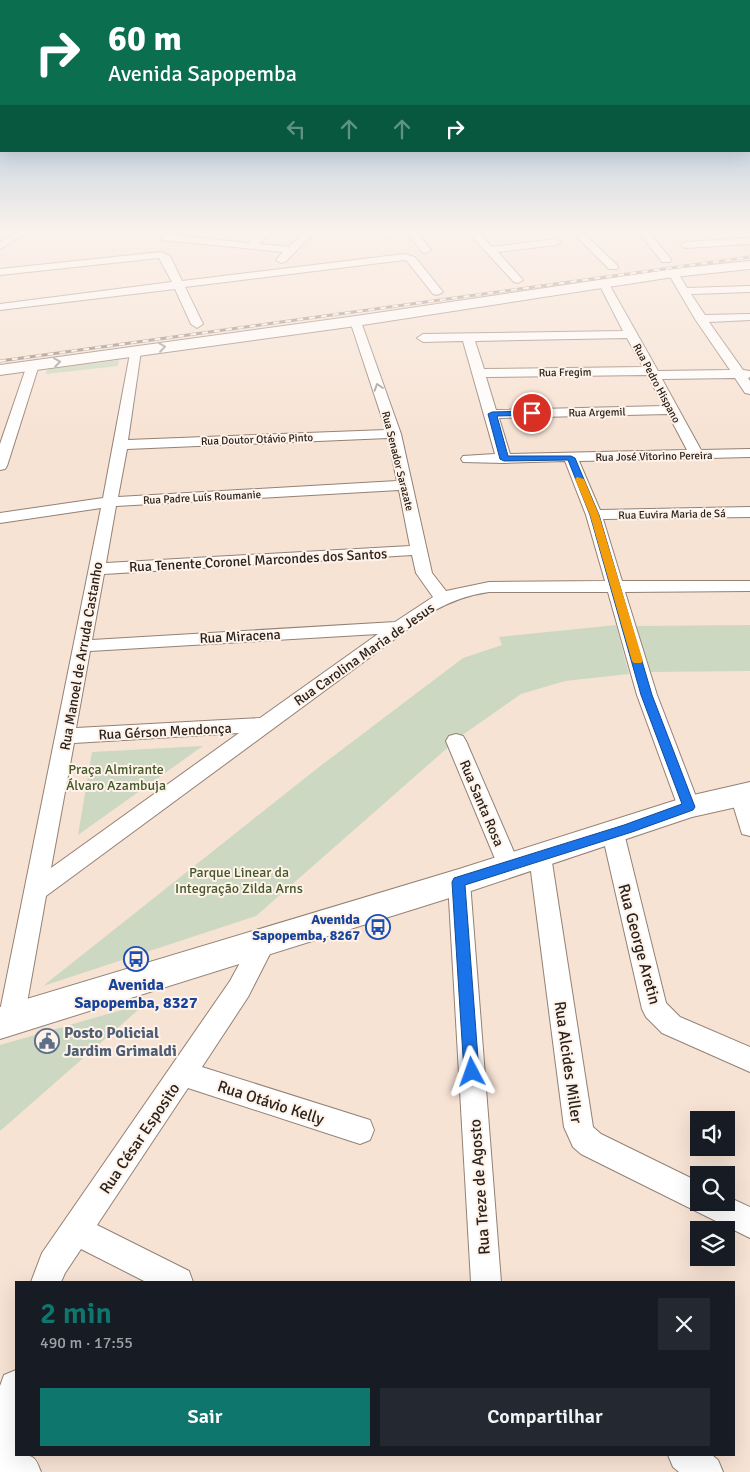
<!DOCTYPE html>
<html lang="pt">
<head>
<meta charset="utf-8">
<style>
	body { margin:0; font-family:Signika,sans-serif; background:#242831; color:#f1f3f6; height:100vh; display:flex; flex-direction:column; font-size:19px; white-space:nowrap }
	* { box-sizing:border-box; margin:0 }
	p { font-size:16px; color:#9ea1a6 }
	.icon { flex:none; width:28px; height:28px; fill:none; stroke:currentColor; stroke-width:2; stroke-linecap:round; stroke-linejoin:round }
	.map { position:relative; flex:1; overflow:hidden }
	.side { position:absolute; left:15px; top:1281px; width:720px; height:175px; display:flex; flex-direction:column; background:#171b24; border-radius:0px; box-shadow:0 5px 20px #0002 }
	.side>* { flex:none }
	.guide { position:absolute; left:0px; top:0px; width:750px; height:152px; box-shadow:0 5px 20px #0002; background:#0b6e4f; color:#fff; overflow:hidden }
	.buttons { position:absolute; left:690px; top:1111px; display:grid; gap:10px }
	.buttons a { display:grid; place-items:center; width:45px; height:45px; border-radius:0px; background:#171b24; box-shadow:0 5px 20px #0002; font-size:25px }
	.pin { position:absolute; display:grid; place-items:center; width:42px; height:42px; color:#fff; margin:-21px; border:2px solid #fff; border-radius:50%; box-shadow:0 1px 5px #0007 }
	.me { position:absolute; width:55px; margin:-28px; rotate:356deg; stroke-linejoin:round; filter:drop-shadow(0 0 4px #0008) }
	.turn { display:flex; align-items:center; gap:18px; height:105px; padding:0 25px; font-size:22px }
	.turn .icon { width:65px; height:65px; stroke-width:2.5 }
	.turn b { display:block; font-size:35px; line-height:42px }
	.lanes { display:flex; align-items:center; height:48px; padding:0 25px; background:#0003; justify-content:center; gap:25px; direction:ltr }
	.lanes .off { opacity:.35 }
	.round { display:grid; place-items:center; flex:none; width:52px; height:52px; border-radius:0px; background:#242831 }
	.head { display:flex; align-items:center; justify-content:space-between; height:85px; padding:0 25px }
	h1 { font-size:30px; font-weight:600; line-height:38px; color:#0f766e }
	.button { display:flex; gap:10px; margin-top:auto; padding:10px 25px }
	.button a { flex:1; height:58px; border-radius:0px; background:#0f766e; color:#fff; font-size:20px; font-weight:600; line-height:58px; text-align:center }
	.button a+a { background:#242831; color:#f1f3f6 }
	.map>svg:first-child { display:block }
	.green { fill:#ccd8c1 }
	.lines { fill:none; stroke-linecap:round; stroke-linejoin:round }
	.street-casing { stroke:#948174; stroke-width:2 }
	.secondary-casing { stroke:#948174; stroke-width:2 }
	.primary-casing { stroke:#948174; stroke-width:2 }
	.street { fill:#fff; fill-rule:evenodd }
	.secondary { fill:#fff; fill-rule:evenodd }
	.primary { fill:#fff; fill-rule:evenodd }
	.rail-casing { stroke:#92847a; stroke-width:3 }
	.rail { stroke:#fef2e9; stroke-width:2; stroke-dasharray:6; stroke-linecap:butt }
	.oneway { stroke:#9f9c99 }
	.route { fill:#1a73e8; stroke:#114b97 }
	.slow { fill:#f59e0b }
	.labels { text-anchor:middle; stroke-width:4; stroke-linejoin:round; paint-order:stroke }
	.far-street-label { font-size:11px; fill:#29221d; stroke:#fef2e9 }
	.street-label { font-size:14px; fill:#29221d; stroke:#fef2e9 }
	.park-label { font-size:14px; fill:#43582a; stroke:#fef2e9 }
	.transit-label { font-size:14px; font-weight:bold; fill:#164399; stroke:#fef2e9; text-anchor:end }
	.near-street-label { font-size:16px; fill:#29221d; stroke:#fef2e9 }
	.near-transit-label { font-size:16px; font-weight:bold; fill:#164399; stroke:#fef2e9 }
	.near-service-label { font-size:16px; font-weight:bold; fill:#4e5e75; stroke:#fef2e9; text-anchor:start }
</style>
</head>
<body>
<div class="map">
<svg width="750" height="1472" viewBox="0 0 750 1472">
	<rect width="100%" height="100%" fill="#f7e3d4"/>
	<g class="green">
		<polygon points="119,360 118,366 46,374 47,370 51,369"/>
		<polygon points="616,625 629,674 565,681 521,694 461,736 256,916 43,986 319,767 463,658 502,645 499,637"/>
		<polygon points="750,625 750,671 649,672 635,626"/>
		<polygon points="203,746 193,753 78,835 92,752"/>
		<polygon points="146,1003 0,1131 0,1045"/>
	</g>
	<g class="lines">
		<defs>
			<g id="street">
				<polygon points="19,230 30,230 0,249 0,242"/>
				<polygon points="263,230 273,230 259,244 289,247 307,230 317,230 285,262 281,263 276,260 283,252 164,240 159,237 164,234 248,243"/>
				<path d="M 368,230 L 436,230 L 431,233 L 418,234 L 431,250 L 426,253 L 422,252 L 408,234 C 397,235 377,238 368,230 Z"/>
				<polygon points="466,230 476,230 492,247 556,239 561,242 556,245 498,252 523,280 518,283 514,282"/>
				<polygon points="570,230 580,230 617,265 618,267 617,269 609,269"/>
				<polygon points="637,230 647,230 670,258 671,260 670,262 662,262"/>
				<polygon points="750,238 750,244 685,248 680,245 685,242"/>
				<polygon points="161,252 170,256 182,281 404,254 415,257 443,292 437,295 433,294 407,261 404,260 185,287 203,324 197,328 191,324 175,289 0,310 0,304 172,282 159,258 0,275 0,269"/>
				<path d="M 673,270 L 677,271 L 687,288 L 750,286 L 750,292 L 691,294 L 705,315 L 750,314 L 750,320 L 709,322 L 743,370 L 750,371 L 750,377 L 748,378 L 750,381 L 750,394 L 745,393 L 735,378 L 662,379 L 701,450 L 750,449 L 750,457 L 579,461 L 600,510 L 750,507 L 750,517 L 603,519 L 622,581 L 750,581 L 750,591 L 625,592 L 657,695 L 700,807 L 697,813 L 689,815 L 681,813 L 678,807 L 637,695 L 608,592 L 489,592 C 467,595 449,602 430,613 L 46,896 L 24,1020 L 20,1028 L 11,1032 L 2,1028 L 0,1011 L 101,508 L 0,523 L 0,513 L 103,498 L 131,348 L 139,348 L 141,351 L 128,440 L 386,430 L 350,321 L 356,317 L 360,319 L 401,434 L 432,573 L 446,591 L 489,582 L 605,581 L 586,515 L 565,461 L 504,463 L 463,462 L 461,459 L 463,456 L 495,454 L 463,341 L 423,342 L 417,338 L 423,334 L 623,331 L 599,284 L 604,281 L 609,284 L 658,371 L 730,370 L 695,319 L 668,273 ZM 627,338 L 643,367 L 484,369 L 475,341 ZM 647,375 L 664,406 L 496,410 L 486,377 ZM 668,414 L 687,450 L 510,454 L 499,418 ZM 388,438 L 397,481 L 118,497 L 127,449 ZM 399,490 L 410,546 L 106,563 L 116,506 ZM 412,555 L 416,573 L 433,597 L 395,622 L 92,640 L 104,574 ZM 378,634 L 260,718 L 76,728 L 90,651 ZM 239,733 L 51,868 L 74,743 Z"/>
				<polygon points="33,361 39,365 7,466 5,469 0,470 0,444 27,365"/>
				<polygon points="456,734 463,736 466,741 520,866 517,872 509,875 501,872 498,866 446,741 449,736"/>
				<polygon points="741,787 748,789 750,792 750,836 742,834 730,795 734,789"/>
				<polygon points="613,824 621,827 624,833 666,1003 680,1017 750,1047 750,1072 662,1033 646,1017 642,1009 602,833 605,827"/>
				<polygon points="540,847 548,850 551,856 593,1127 601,1134 699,1182 699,1202 726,1202 726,1196 750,1207 750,1238 581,1154 573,1147 564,1127 529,856 532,850"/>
				<polygon points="459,873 467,875 470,882 501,1282 471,1282 448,882 451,875"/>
				<polygon points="264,932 273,935 276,942 248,997 202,1067 370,1120 374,1130 370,1140 360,1144 188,1088 97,1225 189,1271 193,1282 146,1282 81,1249 65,1273 61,1282 31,1282 42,1253 230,981 255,935"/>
				<path d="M 16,1370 L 16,1455 C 34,1455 35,1456 41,1472 L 0,1472 L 0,1386 L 4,1375 Z"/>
				<polygon points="668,1455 712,1455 718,1460 723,1472 679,1472 673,1467"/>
			</g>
			<polygon id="secondary" points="750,782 750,804 692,817 459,895 0,1039 0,1007 459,869 689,796"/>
			<polygon id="primary" points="750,261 750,269 673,277 356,326 0,375 0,365 356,316 673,269"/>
		</defs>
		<use href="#street" class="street-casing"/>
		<use href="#secondary" class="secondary-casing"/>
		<use href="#primary" class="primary-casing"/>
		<use href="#street" class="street"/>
		<use href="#secondary" class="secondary"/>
		<use href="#primary" class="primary"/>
		<defs>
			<polyline id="rail" points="0,361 750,257"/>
		</defs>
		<use href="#rail" class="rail-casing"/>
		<use href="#rail" class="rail"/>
	</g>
	<defs><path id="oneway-chevron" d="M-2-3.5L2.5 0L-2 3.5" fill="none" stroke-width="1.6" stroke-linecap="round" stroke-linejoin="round" transform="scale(1.25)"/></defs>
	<g class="oneway">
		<use href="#oneway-chevron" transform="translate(162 347) rotate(-8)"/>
		<use href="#oneway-chevron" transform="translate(57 362) rotate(-8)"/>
		<use href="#oneway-chevron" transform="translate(378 387) rotate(-108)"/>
	</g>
	<linearGradient id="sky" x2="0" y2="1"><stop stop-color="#7dacd2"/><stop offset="0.53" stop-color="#fbf2ec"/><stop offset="1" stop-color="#fbf2ec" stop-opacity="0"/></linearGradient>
	<rect width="750" height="436" fill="url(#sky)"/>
	<polygon class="route" points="532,411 535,411 535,415 497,416 508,456 571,456 575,458 599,515 652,695 695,807 693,810 632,832 465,885 479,1072 477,1078 472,1080 466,1078 464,1072 452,882 454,878 624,825 682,804 641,695 590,515 568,460 504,461 500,459 488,414 492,412"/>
	<polygon class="slow" points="577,477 584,479 599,515 643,661 641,663 634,663 632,661 590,515 575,479"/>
	<defs>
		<symbol id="bus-ring" viewBox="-11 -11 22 22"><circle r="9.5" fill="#fef2e9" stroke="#1a4fb4" stroke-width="1.5"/><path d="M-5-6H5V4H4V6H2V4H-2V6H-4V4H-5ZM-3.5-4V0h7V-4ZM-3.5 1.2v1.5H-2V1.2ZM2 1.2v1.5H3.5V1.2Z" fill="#1a4fb4"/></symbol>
		<symbol id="civic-ring" viewBox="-11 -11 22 22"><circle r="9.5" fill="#fef2e9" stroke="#5c6f8a" stroke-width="1.5"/><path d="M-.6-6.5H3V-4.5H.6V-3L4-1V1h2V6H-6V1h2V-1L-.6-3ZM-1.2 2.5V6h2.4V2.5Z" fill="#5c6f8a"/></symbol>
	</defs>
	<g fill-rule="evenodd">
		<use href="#bus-ring" x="364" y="913" width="28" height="28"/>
		<use href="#bus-ring" x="122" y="945" width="28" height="28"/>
		<use href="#civic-ring" x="33" y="1027" width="28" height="28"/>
	</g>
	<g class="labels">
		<g class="far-street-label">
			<text transform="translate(565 372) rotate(-1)" y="4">Rua Fregim</text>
			<text transform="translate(657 383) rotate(62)" y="4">Rua Pedro Hispano</text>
			<text transform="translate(597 412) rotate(-1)" y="4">Rua Argemil</text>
			<text transform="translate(257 439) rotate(-2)" y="4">Rua Doutor Otávio Pinto</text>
			<text transform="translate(654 456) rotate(-1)" y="4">Rua José Vitorino Pereira</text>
			<text transform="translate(398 461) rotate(76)" y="4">Rua Senador Sarazate</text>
			<text transform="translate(202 497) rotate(-3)" y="4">Rua Padre Luís Roumanie</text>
			<text transform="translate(672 514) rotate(-1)" y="4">Rua Euvira Maria de Sá</text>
		</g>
		<g class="street-label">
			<text transform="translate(258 560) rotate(-3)" y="5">Rua Tenente Coronel Marcondes dos Santos</text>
			<text transform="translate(240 636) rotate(-3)" y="5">Rua Miracena</text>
			<text transform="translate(364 654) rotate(-35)" y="5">Rua Carolina Maria de Jesus</text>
			<text transform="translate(81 656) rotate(-80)" y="5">Rua Manoel de Arruda Castanho</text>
			<text transform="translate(165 731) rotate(-3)" y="5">Rua Gérson Mendonça</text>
			<text transform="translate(482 803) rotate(67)" y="5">Rua Santa Rosa</text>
		</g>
		<g class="park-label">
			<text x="116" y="774">Praça Almirante<tspan x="116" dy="16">Álvaro Azambuja</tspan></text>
			<text x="239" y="877">Parque Linear da<tspan x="239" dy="16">Integração Zilda Arns</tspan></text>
		</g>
		<g class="transit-label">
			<text x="360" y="924">Avenida<tspan x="360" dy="16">Sapopemba, 8267</tspan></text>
		</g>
		<g class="near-street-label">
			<text transform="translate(640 944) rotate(75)" y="6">Rua George Aretin</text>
			<text transform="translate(569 1062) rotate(82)" y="6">Rua Alcides Miller</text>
			<text transform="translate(271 1102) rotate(18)" y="6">Rua Otávio Kelly</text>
			<text transform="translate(139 1138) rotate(-56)" y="6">Rua César Esposito</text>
			<text transform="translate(479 1187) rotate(-94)" y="6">Rua Treze de Agosto</text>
		</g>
		<g class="near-transit-label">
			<text x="136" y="990">Avenida<tspan x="136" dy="18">Sapopemba, 8327</tspan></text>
		</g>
		<g class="near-service-label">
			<text x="64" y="1038">Posto Policial<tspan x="64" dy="18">Jardim Grimaldi</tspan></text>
		</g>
	</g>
</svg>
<div class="buttons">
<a><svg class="icon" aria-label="sound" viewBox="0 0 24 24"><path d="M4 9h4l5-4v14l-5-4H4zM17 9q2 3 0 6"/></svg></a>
<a><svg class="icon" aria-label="search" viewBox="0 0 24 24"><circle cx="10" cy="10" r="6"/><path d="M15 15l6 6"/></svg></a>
<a><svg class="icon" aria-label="layers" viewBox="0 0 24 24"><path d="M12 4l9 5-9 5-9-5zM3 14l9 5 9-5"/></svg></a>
</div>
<div class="pin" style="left:532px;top:413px;background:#d93025"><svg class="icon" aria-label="arrive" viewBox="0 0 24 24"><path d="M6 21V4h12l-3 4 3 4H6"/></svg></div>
<svg class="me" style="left:472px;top:1072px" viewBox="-20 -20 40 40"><path d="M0-17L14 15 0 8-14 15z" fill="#1a73e8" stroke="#fff" stroke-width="4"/></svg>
<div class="guide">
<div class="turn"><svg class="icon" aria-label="right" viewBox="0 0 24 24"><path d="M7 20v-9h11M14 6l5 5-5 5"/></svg><div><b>60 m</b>Avenida Sapopemba</div></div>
<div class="lanes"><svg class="icon off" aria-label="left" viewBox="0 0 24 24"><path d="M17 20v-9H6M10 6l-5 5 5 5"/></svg><svg class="icon off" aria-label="ahead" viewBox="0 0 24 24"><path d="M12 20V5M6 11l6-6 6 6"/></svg><svg class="icon off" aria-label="ahead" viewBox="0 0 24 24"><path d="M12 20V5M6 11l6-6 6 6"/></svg><svg class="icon" aria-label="right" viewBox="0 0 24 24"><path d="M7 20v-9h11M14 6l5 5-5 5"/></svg></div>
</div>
<section class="side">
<div class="head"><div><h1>2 min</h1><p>490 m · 17:55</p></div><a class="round"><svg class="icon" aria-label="close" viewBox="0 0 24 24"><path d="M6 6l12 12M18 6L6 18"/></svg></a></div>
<div class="button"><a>Sair</a><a>Compartilhar</a></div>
</section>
</div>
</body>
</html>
